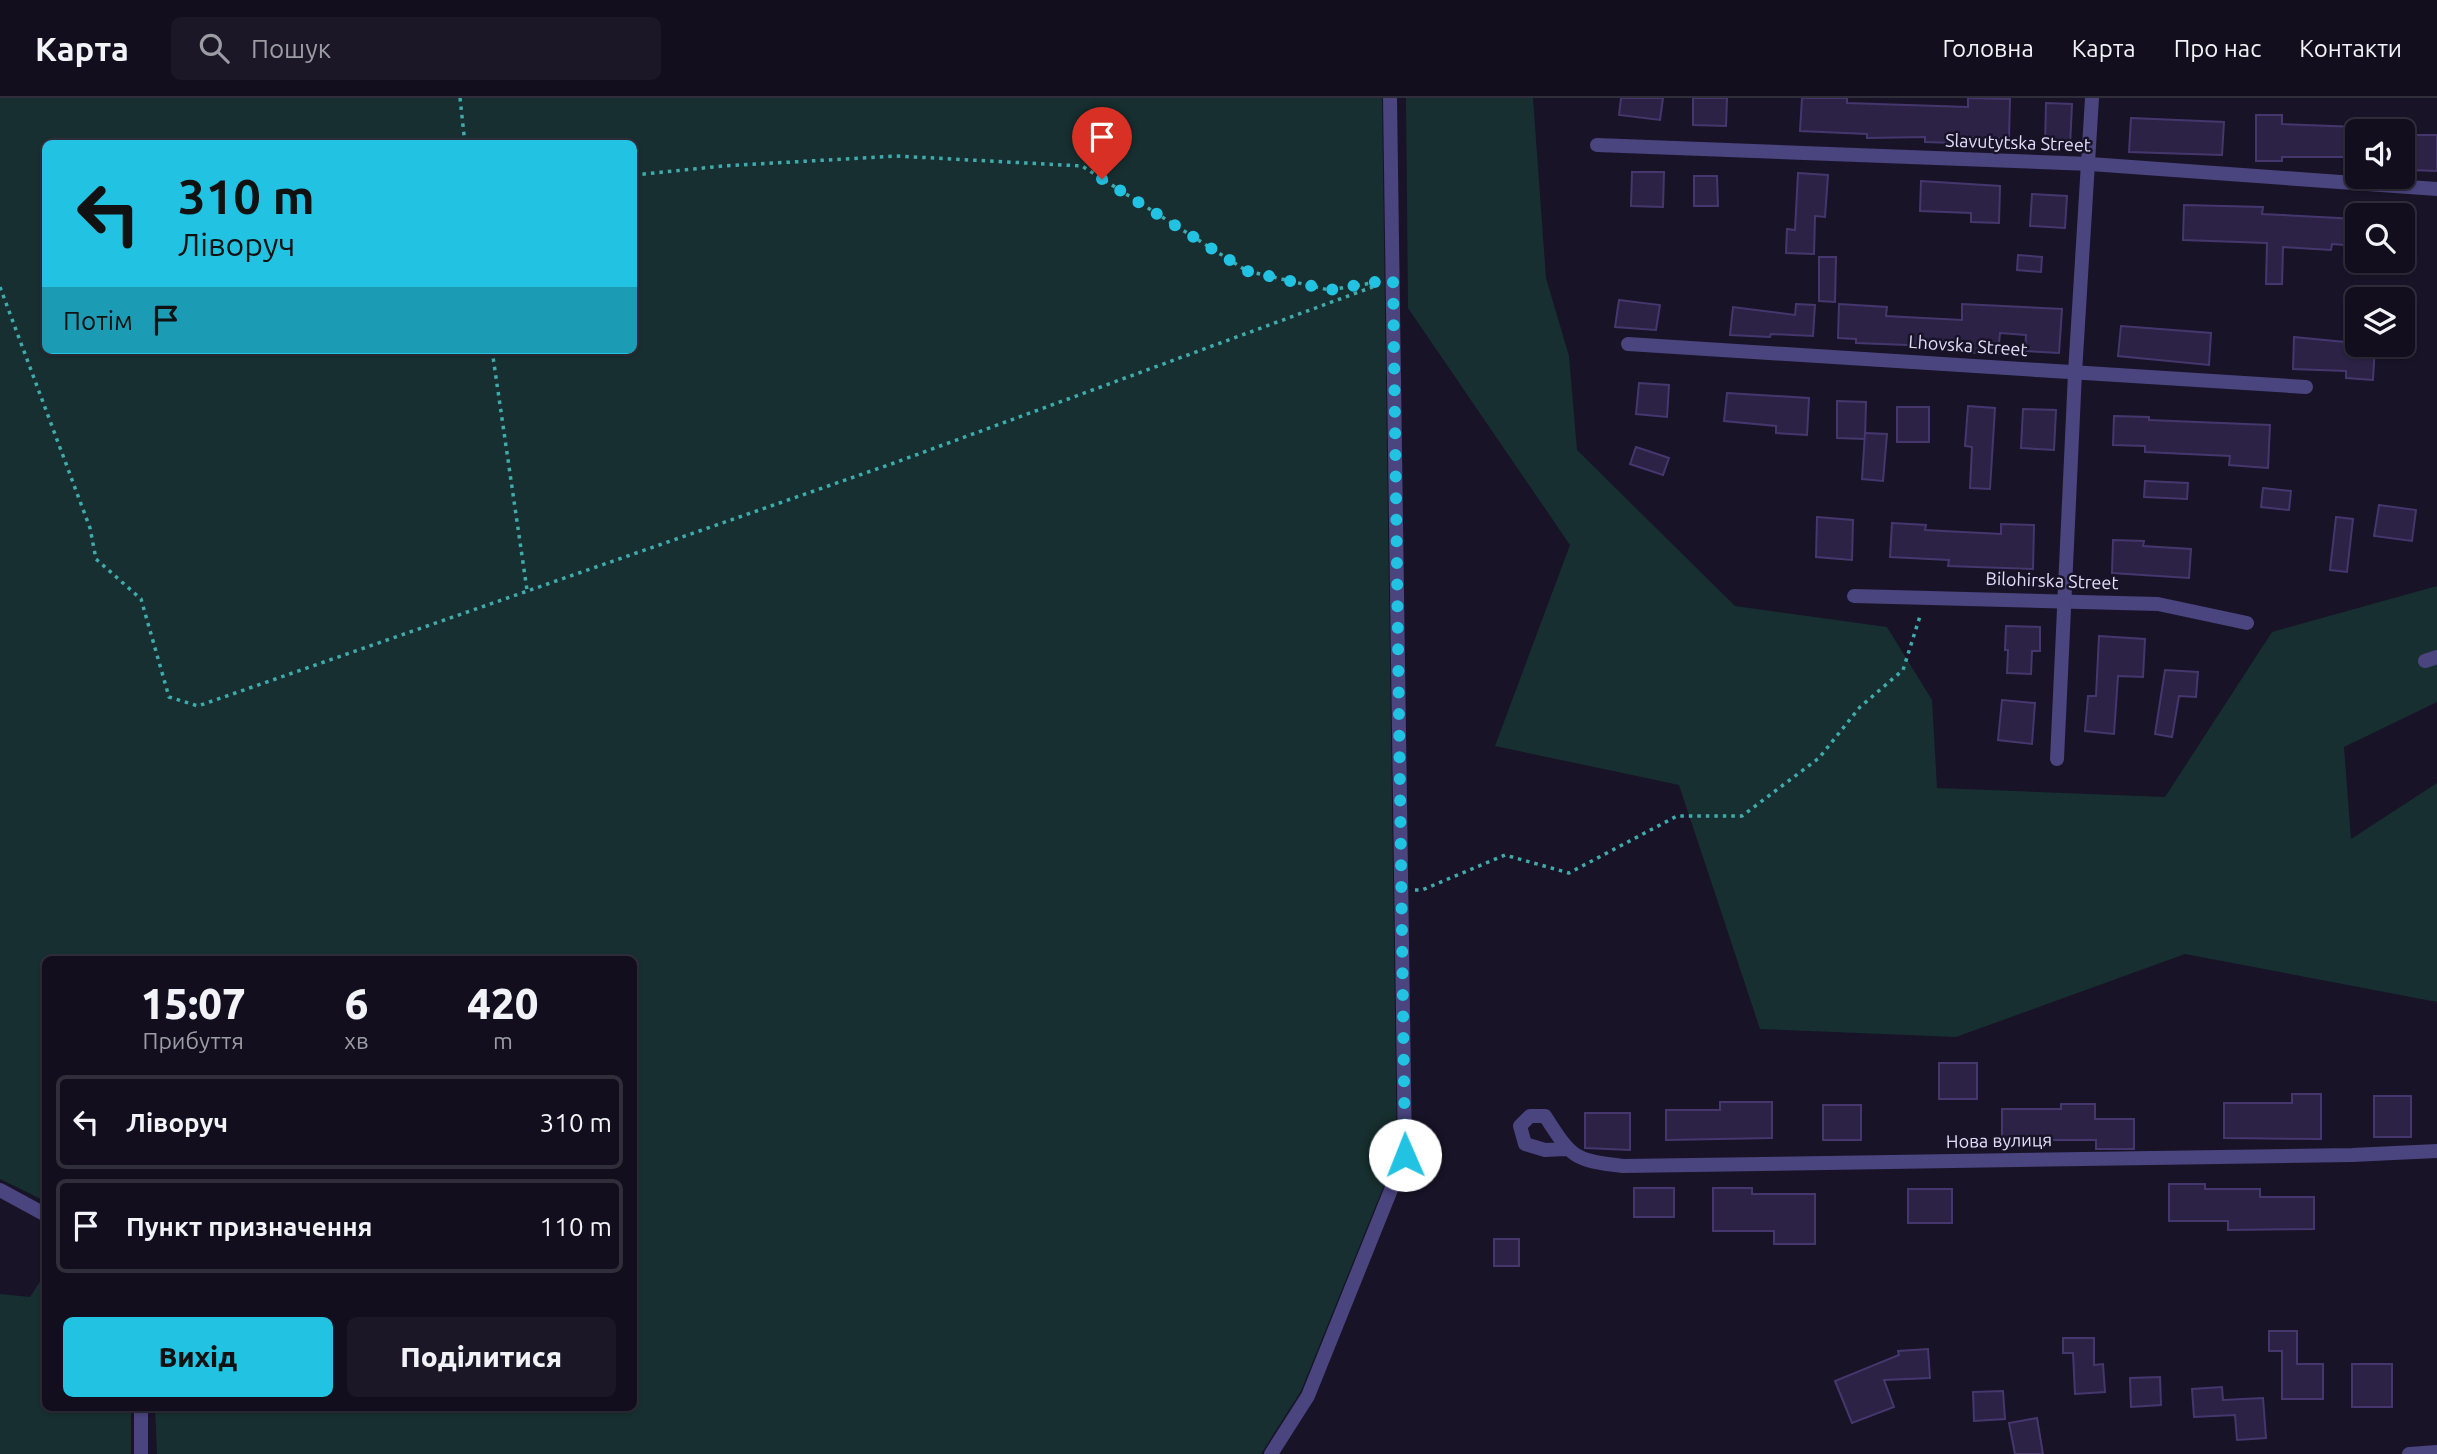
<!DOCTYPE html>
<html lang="uk">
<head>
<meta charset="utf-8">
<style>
	body { margin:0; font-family:Ubuntu,sans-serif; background:#1b1726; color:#f1f3f6; height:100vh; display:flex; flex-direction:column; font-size:26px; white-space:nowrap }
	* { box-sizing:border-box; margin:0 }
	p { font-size:23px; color:#9c9ca4 }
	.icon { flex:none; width:38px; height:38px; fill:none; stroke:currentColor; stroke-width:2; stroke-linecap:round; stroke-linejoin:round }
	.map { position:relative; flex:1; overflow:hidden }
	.drawer { position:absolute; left:42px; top:858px; width:595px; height:455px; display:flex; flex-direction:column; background:#120e1d; border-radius:10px; box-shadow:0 2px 5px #0004,0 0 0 2px #312e3b }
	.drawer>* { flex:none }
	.banner { position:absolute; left:42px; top:42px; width:595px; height:214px; border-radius:10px; box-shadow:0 2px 5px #0004,0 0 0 2px #312e3b; background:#22c3e2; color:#111; overflow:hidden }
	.tools { position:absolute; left:2345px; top:21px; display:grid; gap:14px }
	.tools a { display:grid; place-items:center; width:70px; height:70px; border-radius:10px; background:#120e1d; box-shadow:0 2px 5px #0004,0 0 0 2px #312e3b; font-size:35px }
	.pin { position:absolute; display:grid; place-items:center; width:60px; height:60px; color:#fff; margin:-72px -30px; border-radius:50% 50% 50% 0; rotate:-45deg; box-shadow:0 0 7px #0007 }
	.pin .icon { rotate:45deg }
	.me { position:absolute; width:77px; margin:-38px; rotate:359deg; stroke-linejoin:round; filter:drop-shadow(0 0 5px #0008) }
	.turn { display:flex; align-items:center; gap:24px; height:147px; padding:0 21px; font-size:32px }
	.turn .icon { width:91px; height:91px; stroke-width:2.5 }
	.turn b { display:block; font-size:49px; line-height:60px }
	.then { display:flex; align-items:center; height:66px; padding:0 21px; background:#0003; gap:14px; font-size:26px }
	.eta { display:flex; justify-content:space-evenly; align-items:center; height:119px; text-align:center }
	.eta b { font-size:42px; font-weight:800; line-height:49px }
	.primary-button { display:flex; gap:14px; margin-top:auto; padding:14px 21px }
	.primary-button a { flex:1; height:80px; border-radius:10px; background:#22c3e2; color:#111; font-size:28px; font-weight:800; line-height:80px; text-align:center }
	.primary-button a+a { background:#1b1726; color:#f1f3f6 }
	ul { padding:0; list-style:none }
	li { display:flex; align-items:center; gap:21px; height:94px; margin:0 14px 10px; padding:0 7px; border:4px solid #312e3b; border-radius:10px }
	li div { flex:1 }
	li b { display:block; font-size:26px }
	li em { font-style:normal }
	header { display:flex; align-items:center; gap:42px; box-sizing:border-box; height:98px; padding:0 35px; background:#120e1d; border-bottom:2px solid #312e3b }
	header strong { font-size:33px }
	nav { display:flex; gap:38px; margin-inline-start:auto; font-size:24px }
	.search { width:490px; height:63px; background:#1b1726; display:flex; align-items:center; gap:18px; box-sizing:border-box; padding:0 24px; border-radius:10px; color:#9c9ca4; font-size:26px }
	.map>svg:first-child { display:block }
	.green { fill:#172f30; fill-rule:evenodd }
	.building { fill:#2b2245; stroke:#45376e; stroke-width:2 }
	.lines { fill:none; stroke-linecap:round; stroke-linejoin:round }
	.path { stroke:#40abac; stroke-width:3.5; stroke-dasharray:3.5 5; stroke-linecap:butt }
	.minor { stroke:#4a447f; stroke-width:14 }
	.route { stroke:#22c3e2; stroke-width:12; stroke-dasharray:0 21.6 }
	.labels { text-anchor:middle; stroke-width:5; stroke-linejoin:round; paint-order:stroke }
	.street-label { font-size:18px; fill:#e2ddfb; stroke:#181327 }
</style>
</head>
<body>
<header>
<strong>Карта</strong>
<div class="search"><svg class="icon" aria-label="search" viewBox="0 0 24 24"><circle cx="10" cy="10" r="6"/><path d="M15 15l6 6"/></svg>Пошук</div>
<nav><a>Головна</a><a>Карта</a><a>Про нас</a><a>Контакти</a></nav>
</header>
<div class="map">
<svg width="2437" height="1356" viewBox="0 0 2437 1356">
	<rect width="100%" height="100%" fill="#181327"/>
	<g class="green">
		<path d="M 0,0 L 1382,0 L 1397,1055 L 1301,1293 L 1261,1356 L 157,1356 L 155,1309 L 634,1309 L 634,861 L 46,861 L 45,1103 L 0,1081 ZM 46,46 L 634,46 L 634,252 L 46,252 Z"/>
		<polygon points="1406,0 1533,0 1546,180 1569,258 1577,352 1735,508 1887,529 1932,602 1937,690 2165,699 2272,534 2437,488 2437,604 2344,649 2351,741 2437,685 2437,904 2185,856 1956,939 1760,931 1679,687 1495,648 1570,447 1408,210"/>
		<polygon points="45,1176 46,1309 131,1309 131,1356 0,1356 0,1196 30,1199"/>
	</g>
	<g class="building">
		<polygon points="1621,0 1663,0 1660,22 1619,17"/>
		<polygon points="1693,0 1727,0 1726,28 1693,27"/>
		<polygon points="1802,0 1847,0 1847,5 1968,9 1968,0 2010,1 2009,40 1954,39 1954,45 1925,44 1925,39 1867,40 1867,36 1800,33"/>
		<polygon points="2046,5 2072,6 2070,49 2045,49"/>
		<polygon points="2256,17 2282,17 2282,26 2357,29 2357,59 2282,59 2282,63 2256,63"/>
		<polygon points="2131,20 2224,24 2222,57 2129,54"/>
		<polygon points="2412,37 2437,37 2437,73 2412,72"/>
		<polygon points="1632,74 1664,74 1663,109 1631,108"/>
		<polygon points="1798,75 1828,77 1825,119 1815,118 1814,156 1786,155 1787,131 1795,132"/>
		<polygon points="1694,78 1717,78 1718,108 1694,108"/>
		<polygon points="1921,83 2000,88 1999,125 1971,124 1971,115 1920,113"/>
		<polygon points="2032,96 2067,98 2065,130 2030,128"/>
		<polygon points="2184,107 2263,109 2262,116 2357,121 2357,148 2332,146 2331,152 2283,149 2282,186 2266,186 2267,145 2183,142"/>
		<polygon points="2018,157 2042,159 2041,174 2017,172"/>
		<polygon points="1819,159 1836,159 1835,204 1819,203"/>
		<polygon points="1619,202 1660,207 1656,232 1615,229"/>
		<polygon points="1796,206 1815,207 1813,238 1771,236 1770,239 1730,237 1733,209 1795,217"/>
		<polygon points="1839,206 1887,209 1886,218 1962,222 1962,206 2062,211 2059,255 2025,253 2026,237 2000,235 1998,256 1960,254 1960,249 1856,245 1856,241 1838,240"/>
		<polygon points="2121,228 2211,235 2209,267 2118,258"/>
		<polygon points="2294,239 2375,247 2373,282 2346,280 2346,273 2293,271"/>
		<polygon points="1639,285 1669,287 1667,319 1636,316"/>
		<polygon points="1727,295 1809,300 1807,337 1776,335 1776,328 1724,323"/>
		<polygon points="1837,303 1866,304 1865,341 1837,340"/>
		<polygon points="1968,308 1995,310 1990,391 1970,390 1972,349 1965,348"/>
		<rect x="1897" y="309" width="32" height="35"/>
		<polygon points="2023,311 2056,312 2054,352 2021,350"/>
		<polygon points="2114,318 2149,319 2149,322 2270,327 2268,370 2229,367 2230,358 2145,354 2145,348 2113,347"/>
		<polygon points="1865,335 1887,336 1883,383 1862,381"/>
		<polygon points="1636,349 1669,360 1663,377 1630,366"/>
		<polygon points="2145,383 2188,385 2187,401 2144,399"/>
		<polygon points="2263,390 2291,393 2289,412 2261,409"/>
		<polygon points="2379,407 2416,412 2412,443 2374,438"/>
		<polygon points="1817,419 1853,422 1852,462 1816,459"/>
		<polygon points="2336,419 2353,421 2347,474 2330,472"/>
		<polygon points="1892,425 1926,427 1925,432 2001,436 2001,426 2034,427 2033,471 1948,468 1949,462 1890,459"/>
		<polygon points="2113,442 2144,443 2143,448 2191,451 2189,480 2112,475"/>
		<polygon points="2006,528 2040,529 2040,553 2032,553 2031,576 2007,575 2008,552 2005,552"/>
		<polygon points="2099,538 2145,541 2143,579 2118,578 2114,636 2085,633 2088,598 2096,598"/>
		<polygon points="2165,572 2198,574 2196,599 2179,598 2172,639 2155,636"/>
		<polygon points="2002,602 2035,605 2032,646 1998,642"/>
		<rect x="1939" y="965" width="38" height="36"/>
		<polygon points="2292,996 2321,996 2321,1041 2224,1040 2224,1005 2292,1005"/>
		<rect x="2374" y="998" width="37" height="41"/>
		<polygon points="1720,1004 1772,1004 1772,1040 1666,1042 1666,1012 1720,1012"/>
		<polygon points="2061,1006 2095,1006 2095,1021 2134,1021 2134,1051 2096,1051 2096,1042 2040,1042 2040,1046 2002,1046 2002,1011 2061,1011"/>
		<rect x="1823" y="1007" width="38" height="35"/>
		<polygon points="1585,1015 1630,1015 1630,1052 1585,1050"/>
		<polygon points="2169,1086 2205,1086 2205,1091 2260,1091 2260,1099 2314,1099 2314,1131 2228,1132 2228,1123 2169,1123"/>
		<rect x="1634" y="1090" width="40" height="29"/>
		<polygon points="1713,1090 1752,1090 1752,1096 1815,1096 1815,1146 1774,1146 1774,1133 1713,1133"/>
		<rect x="1908" y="1091" width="44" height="34"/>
		<rect x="1494" y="1141" width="25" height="27"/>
		<polygon points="2269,1233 2297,1233 2297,1266 2323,1266 2323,1301 2282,1301 2282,1253 2269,1253"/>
		<polygon points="2063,1240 2094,1240 2094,1267 2103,1266 2105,1294 2075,1296 2073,1255 2063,1255"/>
		<polygon points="1928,1251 1930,1280 1884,1282 1894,1309 1852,1325 1835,1283 1899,1257 1898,1253"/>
		<rect x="2352" y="1266" width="40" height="43"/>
		<polygon points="2160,1279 2161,1307 2131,1309 2130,1280"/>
		<polygon points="2222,1289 2223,1302 2263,1300 2266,1340 2237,1342 2235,1317 2194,1319 2192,1291"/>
		<polygon points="2003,1293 2005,1321 1974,1323 1973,1294"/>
		<polygon points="2037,1320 2043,1356 2015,1356 2009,1325"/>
	</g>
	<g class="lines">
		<g class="path">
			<polyline points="460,0 465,46"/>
			<polyline points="634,77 723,68 896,58 1082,68 1247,173 1329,192 1378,184"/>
			<polyline points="0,189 90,430 96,461 141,501 169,599 198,608 894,365 1378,187"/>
			<polyline points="492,252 527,492"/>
			<polyline points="1415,792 1422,792 1505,757 1569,775 1677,718 1742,718 1819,660 1860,609 1903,572 1921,515"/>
		</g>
		<g class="minor">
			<polyline points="1597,47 2090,66 2437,91"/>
			<polyline points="1628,246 2306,289"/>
			<polyline points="1854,498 2158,506 2247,525"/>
			<polyline points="2425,563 2437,559"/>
			<polyline points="2057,661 2075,275 2092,0"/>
			<path d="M 1566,1051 L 1545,1052 L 1525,1046 L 1520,1028 L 1530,1018 L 1545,1018 C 1572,1060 1573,1062 1623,1068 L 2352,1057 L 2437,1053"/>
			<polyline points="0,1092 46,1117"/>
			<polyline points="141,1356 141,1309"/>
			<polyline points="1271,1356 1308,1298 1405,1057 1390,0"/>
			<polyline points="2409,1356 2437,1354"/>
		</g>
	</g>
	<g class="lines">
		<polyline class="route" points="1102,81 1247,173 1329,192 1393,181 1405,1057"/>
	</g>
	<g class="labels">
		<g class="street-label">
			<text transform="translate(2018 45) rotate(2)" y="6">Slavutytska Street</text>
			<text transform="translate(1968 248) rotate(4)" y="6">Lhovska Street</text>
			<text transform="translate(2052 483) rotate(2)" y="6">Bilohirska Street</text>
			<text transform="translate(1999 1043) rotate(-1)" y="6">Нова вулиця</text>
		</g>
	</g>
</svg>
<div class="tools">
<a><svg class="icon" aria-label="sound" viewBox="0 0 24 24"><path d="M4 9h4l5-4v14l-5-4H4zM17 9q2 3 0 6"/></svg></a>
<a><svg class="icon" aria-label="search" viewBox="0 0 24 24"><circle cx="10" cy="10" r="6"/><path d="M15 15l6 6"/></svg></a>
<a><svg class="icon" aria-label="layers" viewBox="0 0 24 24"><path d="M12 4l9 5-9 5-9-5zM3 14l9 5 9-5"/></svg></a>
</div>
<div class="pin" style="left:1102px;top:81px;background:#d93025"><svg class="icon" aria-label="arrive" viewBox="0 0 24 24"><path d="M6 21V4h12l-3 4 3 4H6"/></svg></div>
<svg class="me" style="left:1405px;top:1057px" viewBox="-20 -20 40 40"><circle r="19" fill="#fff"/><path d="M0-13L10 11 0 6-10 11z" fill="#22c3e2"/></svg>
<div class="banner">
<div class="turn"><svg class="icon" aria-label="left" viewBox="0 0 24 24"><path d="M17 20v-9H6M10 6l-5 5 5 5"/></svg><div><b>310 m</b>Ліворуч</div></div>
<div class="then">Потім<svg class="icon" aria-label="arrive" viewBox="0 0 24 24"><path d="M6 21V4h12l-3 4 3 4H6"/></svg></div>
</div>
<section class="drawer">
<div class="eta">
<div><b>15:07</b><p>Прибуття</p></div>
<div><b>6</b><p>хв</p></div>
<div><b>420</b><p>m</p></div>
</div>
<ul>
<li><svg class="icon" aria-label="left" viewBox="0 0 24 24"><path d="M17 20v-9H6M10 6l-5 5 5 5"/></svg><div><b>Ліворуч</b></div><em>310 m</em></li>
<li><svg class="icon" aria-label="arrive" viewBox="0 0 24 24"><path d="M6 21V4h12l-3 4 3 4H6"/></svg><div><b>Пункт призначення</b></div><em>110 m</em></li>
</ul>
<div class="primary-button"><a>Вихід</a><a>Поділитися</a></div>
</section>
</div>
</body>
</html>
